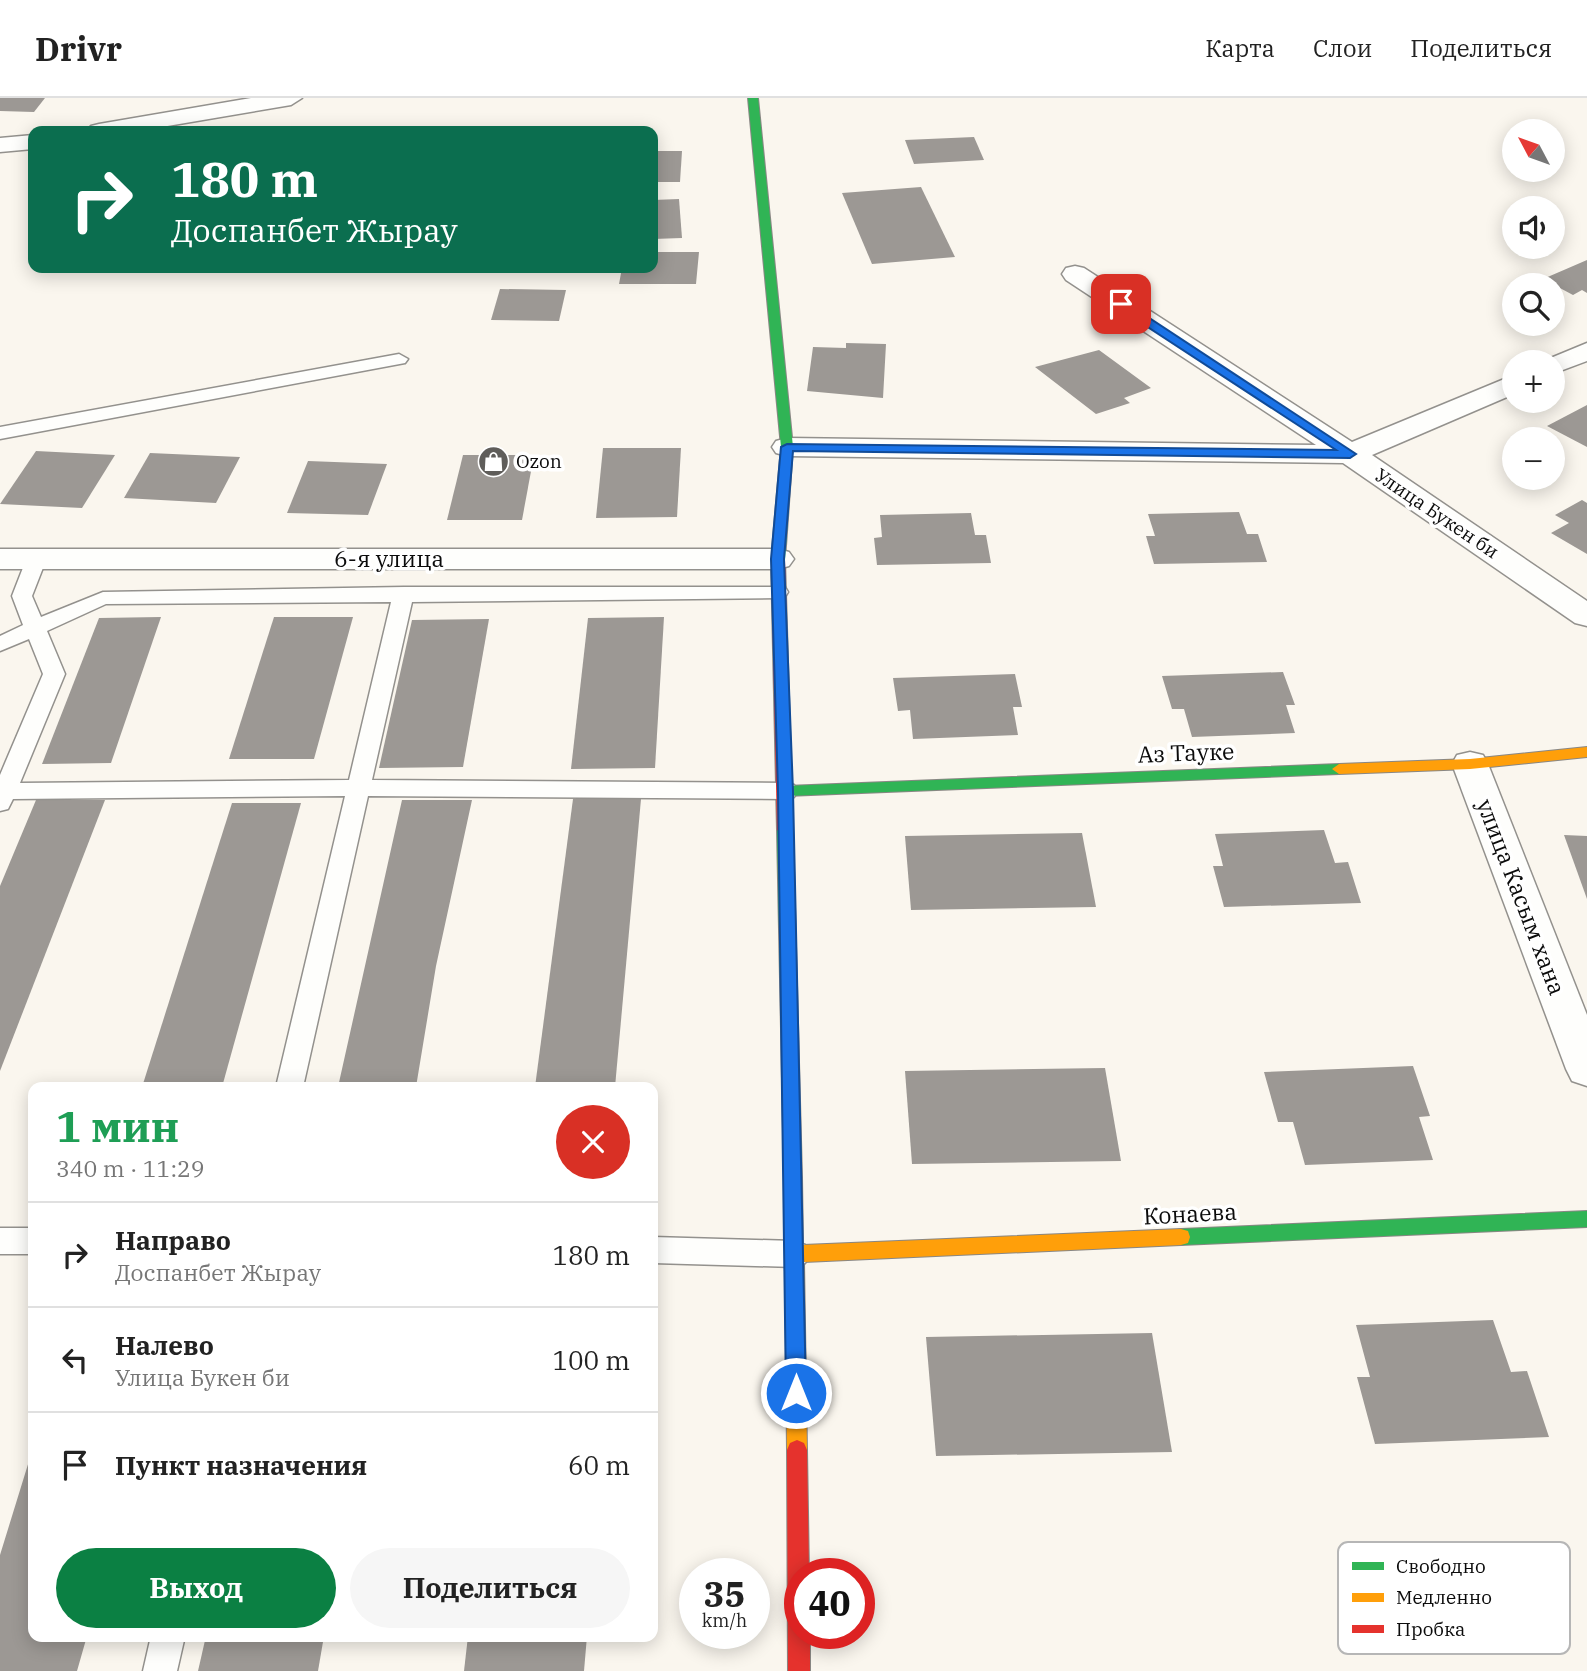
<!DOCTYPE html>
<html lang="ru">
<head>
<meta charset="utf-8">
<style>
	body { margin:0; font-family:"IBM Plex Serif",serif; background:#f6f6f6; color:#222; height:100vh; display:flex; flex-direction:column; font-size:26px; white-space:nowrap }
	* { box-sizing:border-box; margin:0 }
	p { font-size:23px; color:#767676 }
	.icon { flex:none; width:38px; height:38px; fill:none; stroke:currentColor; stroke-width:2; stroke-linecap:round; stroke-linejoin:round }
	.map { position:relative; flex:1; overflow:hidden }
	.details { position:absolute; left:28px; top:984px; width:630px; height:560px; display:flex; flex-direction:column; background:#fff; border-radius:14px; box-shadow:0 4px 18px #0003 }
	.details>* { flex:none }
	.hud { position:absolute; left:28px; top:28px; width:630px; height:147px; border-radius:14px; box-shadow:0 4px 18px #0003; background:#0b6e4f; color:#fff; overflow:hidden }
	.needle { width:46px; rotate:311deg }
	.fabs { position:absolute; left:1502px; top:21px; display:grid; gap:14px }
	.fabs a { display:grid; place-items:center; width:63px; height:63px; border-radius:50%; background:#fff; box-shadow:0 4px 18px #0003; font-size:35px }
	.speed { position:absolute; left:679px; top:1460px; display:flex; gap:14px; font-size:35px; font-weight:700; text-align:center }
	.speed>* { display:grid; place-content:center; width:91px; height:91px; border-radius:50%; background:#fff; box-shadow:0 4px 18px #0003; line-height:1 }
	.speed small { font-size:18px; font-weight:400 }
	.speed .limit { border:10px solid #d22; background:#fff; color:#111 }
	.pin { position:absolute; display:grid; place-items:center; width:60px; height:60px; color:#fff; margin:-30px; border-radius:14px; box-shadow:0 4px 10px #0006 }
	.me { position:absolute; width:77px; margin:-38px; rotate:0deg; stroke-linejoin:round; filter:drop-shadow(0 0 5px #0008) }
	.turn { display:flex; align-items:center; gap:24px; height:147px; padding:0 28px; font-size:32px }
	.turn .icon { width:91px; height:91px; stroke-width:2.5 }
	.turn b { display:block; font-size:49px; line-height:60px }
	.round { display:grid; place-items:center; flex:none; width:74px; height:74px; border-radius:37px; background:#f6f6f6 }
	.summary { display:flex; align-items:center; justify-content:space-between; height:119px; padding:0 28px }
	h1 { font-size:42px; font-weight:700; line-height:52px; color:#1e9e55 }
	.primary-button { display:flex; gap:14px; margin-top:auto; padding:14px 28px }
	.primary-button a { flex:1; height:80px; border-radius:42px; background:#0b8043; color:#fff; font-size:28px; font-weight:700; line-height:80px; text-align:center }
	.primary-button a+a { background:#f6f6f6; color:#222 }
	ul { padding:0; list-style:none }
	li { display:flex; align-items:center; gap:21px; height:105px; padding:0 28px; border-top:2px solid #e0e0e0 }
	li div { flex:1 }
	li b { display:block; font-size:26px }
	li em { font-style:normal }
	header { display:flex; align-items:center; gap:42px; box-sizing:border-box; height:98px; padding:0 35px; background:#fff; border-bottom:2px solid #e0e0e0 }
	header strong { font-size:33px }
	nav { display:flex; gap:38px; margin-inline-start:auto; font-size:24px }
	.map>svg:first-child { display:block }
	.building { fill:#9c9894 }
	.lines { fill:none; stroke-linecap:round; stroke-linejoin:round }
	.lane-casing { stroke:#93918d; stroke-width:3 }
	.street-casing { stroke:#93918d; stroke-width:3 }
	.fast-casing { stroke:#898784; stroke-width:2 }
	.slow-casing { stroke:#898784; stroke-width:2 }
	.jam-casing { stroke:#898784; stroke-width:2 }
	.lane { fill:#fefefc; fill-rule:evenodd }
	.street { fill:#fefefc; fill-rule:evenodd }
	.fast { fill:#30b455; fill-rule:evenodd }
	.slow { fill:#ff9f0a; fill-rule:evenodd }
	.jam { fill:#e5322d; fill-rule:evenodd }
	.route { fill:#1a73e8; stroke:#114b97; stroke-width:2 }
	.labels { text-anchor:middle; stroke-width:7; stroke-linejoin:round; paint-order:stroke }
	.far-poi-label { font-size:19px; fill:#0b0b0b; stroke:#fff; text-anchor:start }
	.far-street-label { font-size:19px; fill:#0b0b0b; stroke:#fff }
	.street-label { font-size:23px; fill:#0b0b0b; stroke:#fff }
	.key { fill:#fff; stroke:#b6b6b6; stroke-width:2 }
	.key-label { font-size:19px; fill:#0b0b0b }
</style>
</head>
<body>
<header>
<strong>Drivr</strong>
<nav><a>Карта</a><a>Слои</a><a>Поделиться</a></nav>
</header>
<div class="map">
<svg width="1587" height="1573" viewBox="0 0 1587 1573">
	<rect width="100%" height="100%" fill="#faf6ee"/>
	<g class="building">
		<polygon points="0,0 45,0 34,14 0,13"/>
		<polygon points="974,39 984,62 914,66 905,42"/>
		<polygon points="653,53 682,53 680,84 653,84"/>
		<polygon points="921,89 955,159 872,166 842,95"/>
		<polygon points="679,101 682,140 653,141 653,102"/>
		<polygon points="653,154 699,154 696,186 619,186 622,170 653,170"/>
		<polygon points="1587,162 1587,195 1582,192 1573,197 1543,181"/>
		<polygon points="500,191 566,192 559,223 491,222"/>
		<polygon points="846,245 886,246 883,300 807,293 813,249 846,250"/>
		<polygon points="1099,252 1151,290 1124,300 1130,305 1096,316 1035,269"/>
		<polygon points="1587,307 1587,349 1547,328"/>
		<polygon points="603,350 681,350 677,419 596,420"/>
		<polygon points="36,353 115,357 82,410 0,406"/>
		<polygon points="150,355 240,359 216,405 124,400"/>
		<polygon points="463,357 534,357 522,422 447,422"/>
		<polygon points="308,363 387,366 368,417 287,415"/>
		<polygon points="1582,402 1587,405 1587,456 1551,435 1569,425 1555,417"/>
		<polygon points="1239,414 1247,436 1258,436 1267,464 1154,466 1146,438 1155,438 1148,416"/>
		<polygon points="971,415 975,437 986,437 991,465 877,467 874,440 882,439 880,417"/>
		<polygon points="161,519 111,665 42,666 99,520"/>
		<polygon points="274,519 353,519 314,661 229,661"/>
		<polygon points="664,519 655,670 571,671 588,520"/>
		<polygon points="489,521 463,669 379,670 412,522"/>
		<polygon points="1283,574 1295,607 1286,607 1295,635 1192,639 1184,611 1172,611 1162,578"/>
		<polygon points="1015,576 1022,609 1013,609 1018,637 913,641 910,612 898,613 893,580"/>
		<polygon points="573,701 641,701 615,989 535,989"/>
		<polygon points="36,702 105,702 0,973 0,788"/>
		<polygon points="402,702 472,702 436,868 416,989 338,989"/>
		<polygon points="232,705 301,705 222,989 142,989"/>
		<polygon points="1324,732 1335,765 1348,764 1361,805 1224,809 1213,768 1223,768 1215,736"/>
		<polygon points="1082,735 1096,809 911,812 905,738"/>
		<polygon points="1564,737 1587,738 1587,801"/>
		<polygon points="1413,968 1430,1018 1419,1019 1433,1062 1305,1067 1293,1024 1278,1024 1264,974"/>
		<polygon points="1105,970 1121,1063 912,1066 905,973"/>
		<polygon points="1493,1222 1511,1274 1527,1273 1549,1339 1375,1346 1357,1279 1370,1279 1356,1227"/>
		<polygon points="1152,1235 1172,1354 936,1358 926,1239"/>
		<polygon points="33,1350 33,1538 87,1538 77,1573 0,1573 0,1457"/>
		<polygon points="206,1538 324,1538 318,1573 198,1573"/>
		<polygon points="468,1538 587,1538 584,1573 464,1573"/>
	</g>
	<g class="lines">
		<defs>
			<g id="lane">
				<polygon points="399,256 408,261 405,265 0,341 0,329"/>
				<path d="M 36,456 L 46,462 L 32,498 L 41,519 L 103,494 L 404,489 L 785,489 L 788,494 L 785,499 L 778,500 L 412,504 L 372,682 L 786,685 L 794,687 L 798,693 L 794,699 L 786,701 L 368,698 L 303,989 L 276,989 L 345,698 L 13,701 L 8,711 L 0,713 L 0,677 L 43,576 L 29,541 L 0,553 L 0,538 L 23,527 L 12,498 L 26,462 ZM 391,504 L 349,682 L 20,685 L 65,576 L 47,533 L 106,506 Z"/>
				<rect x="0" y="1130" width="33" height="26"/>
				<polygon points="653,1139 795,1143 805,1147 810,1156 805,1165 795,1169 653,1165"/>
				<polygon points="151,1538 185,1538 177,1573 143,1573"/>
			</g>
			<g id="street">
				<polygon points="251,0 302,0 291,7 138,33 87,33 91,28 99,26"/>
				<polygon points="33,37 33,51 0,54 0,40"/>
				<polygon points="1075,168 1084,170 1352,344 1514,277 1514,296 1372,357 1587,503 1587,528 1575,525 1343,365 787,358 776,355 772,349 776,343 787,340 1316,347 1066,182 1062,176 1066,170"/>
				<polygon points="1587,245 1587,263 1552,276 1552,264 1541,264"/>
				<polygon points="0,451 778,451 789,454 794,461 789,468 778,471 0,471"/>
				<polygon points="1470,654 1483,657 1488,666 1587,917 1587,988 1572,983 1566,971 1452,666 1457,657"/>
			</g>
			<g id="fast">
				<polygon points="748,0 758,0 793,349 785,462 778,466 771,462 781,349"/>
				<polygon points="1339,666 1346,671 1339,676 786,698 779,693 786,688"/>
				<polygon points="785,727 793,732 802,1080 799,1085 793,1088 787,1085 784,1080 777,732"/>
				<polygon points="1587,1113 1587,1129 1181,1147 1174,1145 1172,1139 1174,1133 1181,1131"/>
			</g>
			<g id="slow">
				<polygon points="1587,649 1587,659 1470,671 1339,676 1332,671 1339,666 1470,661"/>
				<polygon points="793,1072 799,1075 802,1080 803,1147 1181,1131 1188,1133 1190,1139 1188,1145 1181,1147 804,1164 807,1352 804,1359 797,1362 790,1359 787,1352 784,1080 787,1075"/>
			</g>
			<g id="jam">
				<polygon points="778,458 785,462 793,732 785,737 777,732 771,462"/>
				<polygon points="797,1342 804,1345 807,1352 809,1475 800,1475 800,1535 810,1535 810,1573 788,1573 787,1352 790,1345"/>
			</g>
		</defs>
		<use href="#lane" class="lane-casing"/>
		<use href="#street" class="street-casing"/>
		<use href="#fast" class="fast-casing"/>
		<use href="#slow" class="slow-casing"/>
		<use href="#jam" class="jam-casing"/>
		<use href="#lane" class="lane"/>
		<use href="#street" class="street"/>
		<use href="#fast" class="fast"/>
		<use href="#slow" class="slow"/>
		<use href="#jam" class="jam"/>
	</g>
	<polygon class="route" points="1117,204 1125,204 1356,356 1350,360 793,353 784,461 793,693 806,1295 804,1301 796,1304 789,1301 786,1295 778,693 771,461 781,349 787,346 1336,352 1117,209"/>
	<defs>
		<symbol id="shop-disc" viewBox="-11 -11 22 22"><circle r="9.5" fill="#5f5d5a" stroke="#fff"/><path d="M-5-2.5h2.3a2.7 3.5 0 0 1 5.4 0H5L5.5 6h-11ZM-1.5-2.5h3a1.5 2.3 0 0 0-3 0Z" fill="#fff"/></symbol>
	</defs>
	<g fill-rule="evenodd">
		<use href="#shop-disc" x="476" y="346" width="35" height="35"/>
	</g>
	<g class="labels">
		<g class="far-poi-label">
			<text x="516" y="370">Ozon</text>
		</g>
		<g class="far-street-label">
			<text transform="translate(1437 415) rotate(34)" y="7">Улица Букен би</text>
		</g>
		<g class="street-label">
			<text x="389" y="469">6-я улица</text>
			<text transform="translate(1186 655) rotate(-2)" y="8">Аз Тауке</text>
			<text transform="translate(1521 799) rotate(69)" y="8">улица Касым хана</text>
			<text transform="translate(1190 1116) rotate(-3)" y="8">Конаева</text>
		</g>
	</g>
	<rect x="1338" y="1444" width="232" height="112" rx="10" class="key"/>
	<rect x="1352" y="1464" width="32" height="8" fill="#30b455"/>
	<rect x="1352" y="1495" width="32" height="9" fill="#ff9f0a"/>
	<rect x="1352" y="1527" width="32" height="8" fill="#e5322d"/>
	<g class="key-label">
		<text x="1396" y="1475">Свободно</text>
		<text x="1396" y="1506">Медленно</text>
		<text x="1396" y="1538">Пробка</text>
	</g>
</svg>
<div class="fabs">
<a><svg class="needle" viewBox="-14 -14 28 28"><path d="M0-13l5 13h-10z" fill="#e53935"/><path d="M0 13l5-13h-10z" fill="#767676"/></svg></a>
<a><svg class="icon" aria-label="sound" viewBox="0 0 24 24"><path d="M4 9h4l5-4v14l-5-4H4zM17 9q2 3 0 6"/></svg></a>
<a><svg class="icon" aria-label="search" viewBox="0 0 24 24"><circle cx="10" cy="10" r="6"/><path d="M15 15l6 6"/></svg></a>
<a>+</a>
<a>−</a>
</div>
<div class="speed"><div>35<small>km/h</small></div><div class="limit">40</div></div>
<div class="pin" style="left:1121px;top:206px;background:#d93025"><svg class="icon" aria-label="arrive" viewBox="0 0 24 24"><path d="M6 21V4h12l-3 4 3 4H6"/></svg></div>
<svg class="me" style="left:796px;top:1295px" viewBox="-20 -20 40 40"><circle r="17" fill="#1a73e8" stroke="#fff" stroke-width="3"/><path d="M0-11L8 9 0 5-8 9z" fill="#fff"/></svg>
<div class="hud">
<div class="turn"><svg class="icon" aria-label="right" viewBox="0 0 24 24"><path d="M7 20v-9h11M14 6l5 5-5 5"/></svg><div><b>180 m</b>Доспанбет Жырау</div></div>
</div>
<section class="details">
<div class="summary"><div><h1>1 мин</h1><p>340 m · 11:29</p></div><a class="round" style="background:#d93025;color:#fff"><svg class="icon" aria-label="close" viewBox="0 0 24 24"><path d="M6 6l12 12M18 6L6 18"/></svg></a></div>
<ul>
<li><svg class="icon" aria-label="right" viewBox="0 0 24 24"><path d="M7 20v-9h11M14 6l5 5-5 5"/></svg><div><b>Направо</b><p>Доспанбет Жырау</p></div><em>180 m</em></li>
<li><svg class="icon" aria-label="left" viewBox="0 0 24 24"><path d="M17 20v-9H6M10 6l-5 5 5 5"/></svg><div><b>Налево</b><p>Улица Букен би</p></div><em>100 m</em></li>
<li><svg class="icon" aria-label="arrive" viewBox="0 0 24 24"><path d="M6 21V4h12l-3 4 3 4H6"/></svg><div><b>Пункт назначения</b></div><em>60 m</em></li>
</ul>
<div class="primary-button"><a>Выход</a><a>Поделиться</a></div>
</section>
</div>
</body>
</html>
